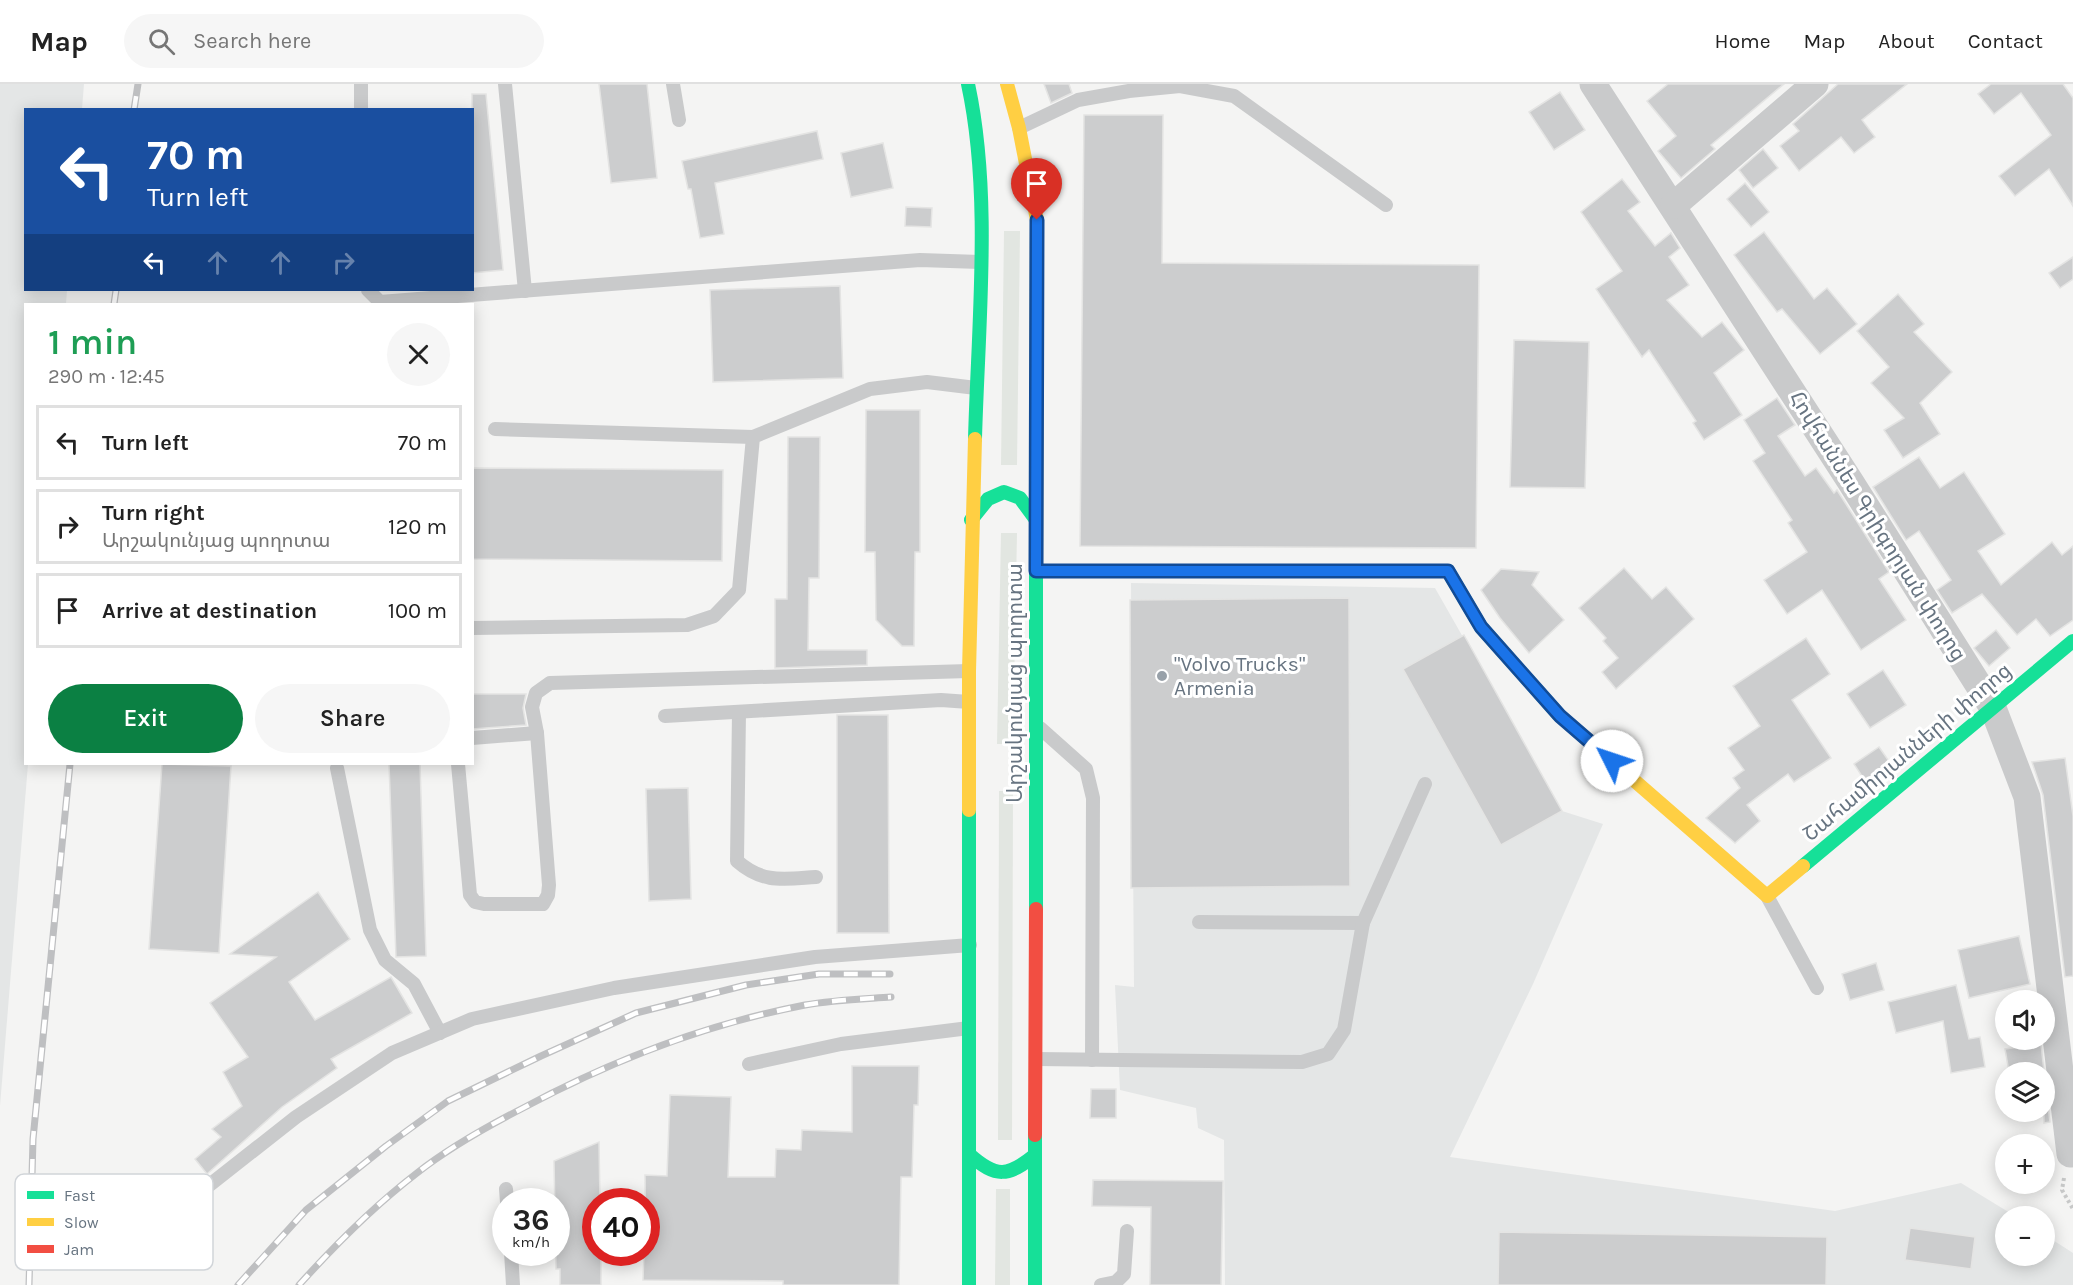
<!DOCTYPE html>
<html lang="en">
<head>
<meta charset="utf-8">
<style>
	body { margin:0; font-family:Karla,"Noto Sans Armenian",sans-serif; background:#f6f6f6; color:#222; height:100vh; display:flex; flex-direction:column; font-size:22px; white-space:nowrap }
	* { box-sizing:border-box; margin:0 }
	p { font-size:20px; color:#767676 }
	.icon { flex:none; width:33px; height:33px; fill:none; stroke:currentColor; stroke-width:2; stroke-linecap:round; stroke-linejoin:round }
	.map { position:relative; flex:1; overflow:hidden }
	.sheet { position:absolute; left:24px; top:219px; width:450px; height:462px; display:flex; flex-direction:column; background:#fff; border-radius:0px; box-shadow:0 3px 15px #0003 }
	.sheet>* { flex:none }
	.guide { position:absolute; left:24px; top:24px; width:450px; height:183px; border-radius:0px; box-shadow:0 3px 15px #0003; background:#1a4fa0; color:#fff; overflow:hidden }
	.fabs { position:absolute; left:1995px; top:906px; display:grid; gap:12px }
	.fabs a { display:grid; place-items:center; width:60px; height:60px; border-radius:50%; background:#fff; box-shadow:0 3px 15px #0003; font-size:30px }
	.speed { position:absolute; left:492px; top:1104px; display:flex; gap:12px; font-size:30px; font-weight:700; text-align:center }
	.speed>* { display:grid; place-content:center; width:78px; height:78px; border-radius:50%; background:#fff; box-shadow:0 3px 15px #0003; line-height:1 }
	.speed small { font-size:15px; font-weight:400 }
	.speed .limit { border:9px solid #d22; background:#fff; color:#111 }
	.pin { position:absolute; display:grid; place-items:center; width:51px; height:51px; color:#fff; margin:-62px -26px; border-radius:50% 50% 50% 0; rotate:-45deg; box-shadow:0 0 6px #0007 }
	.pin .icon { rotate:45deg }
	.me { position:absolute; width:66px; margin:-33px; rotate:311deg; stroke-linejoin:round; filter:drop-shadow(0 0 4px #0008) }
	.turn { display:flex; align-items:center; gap:21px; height:126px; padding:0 24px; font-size:27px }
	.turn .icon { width:78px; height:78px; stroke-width:2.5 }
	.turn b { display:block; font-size:42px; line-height:51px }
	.lanes { display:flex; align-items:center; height:57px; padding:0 24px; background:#0003; justify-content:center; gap:30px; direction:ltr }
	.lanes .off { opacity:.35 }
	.round { display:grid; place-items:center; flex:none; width:63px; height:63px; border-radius:32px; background:#f6f6f6 }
	.summary { display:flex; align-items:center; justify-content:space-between; height:102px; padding:0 24px }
	h1 { font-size:36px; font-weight:600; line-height:45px; color:#1e9e55 }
	.button { display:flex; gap:12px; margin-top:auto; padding:12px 24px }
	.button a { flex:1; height:69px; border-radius:36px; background:#0b8043; color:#fff; font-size:24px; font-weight:600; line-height:69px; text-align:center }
	.button a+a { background:#f6f6f6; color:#222 }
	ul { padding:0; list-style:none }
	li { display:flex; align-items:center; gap:18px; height:75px; margin:0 12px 9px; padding:0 12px; border:3px solid #e0e0e0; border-radius:0px }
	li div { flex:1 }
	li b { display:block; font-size:22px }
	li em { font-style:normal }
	header { display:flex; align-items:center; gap:36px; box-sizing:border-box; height:84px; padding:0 30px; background:#fff; border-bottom:2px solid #e0e0e0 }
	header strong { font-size:28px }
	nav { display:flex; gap:33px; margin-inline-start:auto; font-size:21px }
	.search { width:420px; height:54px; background:#f6f6f6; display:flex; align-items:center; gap:15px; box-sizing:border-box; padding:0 21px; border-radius:33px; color:#767676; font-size:22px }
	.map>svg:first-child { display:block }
	.built { fill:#e4e6e6 }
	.green { fill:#e2e6e1 }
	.building { fill:#cccdce; stroke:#e4e4e3; stroke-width:1.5 }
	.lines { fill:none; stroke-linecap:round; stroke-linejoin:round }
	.path { stroke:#c7c8c8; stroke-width:4; stroke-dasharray:3 3; stroke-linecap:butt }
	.lane { stroke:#c9cacb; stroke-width:14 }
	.street { stroke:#c9cacb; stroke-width:27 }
	.fast { stroke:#16e098; stroke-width:14 }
	.slow { stroke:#ffcf43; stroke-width:14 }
	.jam { stroke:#f24e42; stroke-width:14 }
	.rail-casing { stroke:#bebfc1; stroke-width:7 }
	.rail { stroke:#fff; stroke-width:4.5; stroke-dasharray:14; stroke-linecap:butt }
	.route-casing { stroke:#114b97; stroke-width:15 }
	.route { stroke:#1a73e8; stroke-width:10 }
	.poi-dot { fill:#98a1a9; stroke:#fff; stroke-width:2 }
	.labels { text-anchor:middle; stroke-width:6; stroke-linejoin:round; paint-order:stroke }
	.street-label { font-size:21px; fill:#677481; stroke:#fff }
	.poi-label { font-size:21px; fill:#677481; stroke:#fff; text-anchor:start }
	.key { fill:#fff; stroke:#d1d5d9; stroke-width:1.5 }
	.key-label { font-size:16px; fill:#677481 }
</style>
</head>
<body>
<header>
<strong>Map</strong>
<div class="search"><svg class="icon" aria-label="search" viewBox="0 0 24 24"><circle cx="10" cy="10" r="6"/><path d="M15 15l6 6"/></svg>Search here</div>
<nav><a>Home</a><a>Map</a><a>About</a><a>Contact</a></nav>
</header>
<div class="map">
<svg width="2073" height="1201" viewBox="0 0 2073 1201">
	<rect width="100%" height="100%" fill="#f4f4f3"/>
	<g class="built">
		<polygon points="0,0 84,0 82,25 26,26 26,206 67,206 66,220 26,220 26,680 28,680 0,1022"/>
		<polygon points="1131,499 1435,504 1562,727 1603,740 1533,900 1450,1073 1835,1127 1961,1099 2015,1132 2006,1132 2006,1172 2044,1172 2045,1151 2073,1169 2073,1201 1225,1201 1224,1056 1198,1044 1196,1024 1120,1006 1115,901 1134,903"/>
	</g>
	<g class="green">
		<polygon points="1004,147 1020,147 1017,381 1001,381"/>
		<polygon points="1001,449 1017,449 1013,660 997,660"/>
		<polygon points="999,707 1013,707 1012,1056 998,1056"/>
		<polygon points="996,1105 1010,1105 1010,1201 995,1201"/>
	</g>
	<g class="building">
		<polygon points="599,0 647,0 657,94 611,99"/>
		<polygon points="1044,0 1069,0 1072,9 1051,19"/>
		<polygon points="1668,0 1784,0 1711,61 1715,65 1681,94 1658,67 1676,52 1647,17"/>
		<polygon points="1838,0 1907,0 1862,36 1875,53 1854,69 1841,53 1799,87 1780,62 1799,47 1793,40"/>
		<polygon points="1991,0 2063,0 2073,14 2073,122 2049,85 2015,112 1999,92 2051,51 2021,9 1994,30 1978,10"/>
		<polygon points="1560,8 1585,46 1554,66 1529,28"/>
		<polygon points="472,10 486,10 503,186 472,189"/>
		<polygon points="1084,31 1163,31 1162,179 1479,181 1476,464 1080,462"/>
		<polygon points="817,47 823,75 715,99 724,150 700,154 691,105 688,105 682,77"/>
		<polygon points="883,59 893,104 851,113 841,69"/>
		<polygon points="1763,65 1778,84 1753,104 1739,86"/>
		<polygon points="1622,95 1640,118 1628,127 1655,162 1671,149 1680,164 1669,173 1689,201 1667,216 1702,253 1722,238 1744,266 1714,289 1742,331 1704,356 1693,339 1696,337 1649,266 1642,273 1596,205 1622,187 1581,128"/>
		<polygon points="1745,99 1769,128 1751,143 1727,115"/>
		<polygon points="906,123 932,124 931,143 905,142"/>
		<polygon points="1764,148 1814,215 1827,204 1857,240 1820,270 1782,225 1777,228 1734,171"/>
		<polygon points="2073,173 2073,195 2060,204 2049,189"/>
		<polygon points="840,202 843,294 713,298 710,206"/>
		<polygon points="1898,210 1924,240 1914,248 1952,288 1920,319 1940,350 1903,374 1884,346 1904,334 1871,299 1889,283 1857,247"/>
		<polygon points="1514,256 1589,258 1585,404 1510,403"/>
		<polygon points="1777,314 1795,341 1778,352 1805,392 1816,384 1834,409 1837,406 1889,488 1879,495 1906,536 1861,566 1822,506 1787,530 1764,496 1807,468 1788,439 1792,436 1753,377 1765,369 1744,336"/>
		<polygon points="866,326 920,326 920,468 915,468 914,562 902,562 876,536 875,468 865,468"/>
		<polygon points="788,353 820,353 819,494 809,494 808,566 867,566 867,581 775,584 775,515 787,515"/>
		<polygon points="1919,373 1940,404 1964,388 2005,450 1978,467 2001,501 2052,458 2062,471 2073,462 2073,536 2050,552 2036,535 2017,551 1982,510 1952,529 1937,506 1951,496 1919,447 1906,456 1873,403"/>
		<polygon points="472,384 723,386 722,477 472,475"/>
		<polygon points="1624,484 1652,515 1666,503 1694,535 1616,605 1602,588 1618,574 1603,557 1606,554 1579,524"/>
		<polygon points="1501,485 1539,488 1532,501 1564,536 1529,569 1500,534 1481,506"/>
		<polygon points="1349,514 1350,802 1131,804 1130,516"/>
		<polygon points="1996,546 2010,564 1989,582 1974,564"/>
		<polygon points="1464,551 1562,727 1501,761 1403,585"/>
		<polygon points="1806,554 1830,590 1792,616 1831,674 1794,698 1788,690 1747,721 1760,737 1735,759 1706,734 1740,704 1733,694 1744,686 1728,664 1760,642 1733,602"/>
		<polygon points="1883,586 1906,621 1870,644 1847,610"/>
		<polygon points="472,610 526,610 523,624 526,641 472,645"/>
		<polygon points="837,631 888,631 889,849 837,849"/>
		<polygon points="1879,663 1893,683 1869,703 1854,680"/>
		<polygon points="2065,674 2073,732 2073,892 2065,893 2043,711 2032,678"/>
		<polygon points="162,680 231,682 219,869 149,865"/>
		<polygon points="389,680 420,680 426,872 396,873"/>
		<polygon points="688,704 691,815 649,817 646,705"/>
		<polygon points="318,808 350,855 289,898 315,936 391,893 412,929 331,975 337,984 282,1023 207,1090 195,1075 221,1053 212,1045 242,1022 223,988 248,973 210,919 276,873 230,870"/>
		<polygon points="2019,852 2030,900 1969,914 1958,866"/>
		<polygon points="1876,879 1884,906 1850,916 1842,890"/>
		<polygon points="1956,901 1969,955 1980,953 1985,983 1951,989 1943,937 1896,949 1888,918"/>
		<polygon points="2041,960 2044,988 2009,988 2005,965"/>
		<polygon points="852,982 919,982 918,1021 914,1021 912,1093 901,1093 899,1201 783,1201 783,1197 643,1196 644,1168 646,1168 645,1091 667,1092 670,1011 731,1013 728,1093 775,1093 776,1065 801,1066 802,1046 852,1048"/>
		<polygon points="2044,992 2050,1038 2044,1039"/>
		<polygon points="1091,1005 1116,1005 1116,1034 1090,1034"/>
		<polygon points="599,1058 600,1118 596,1118 596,1168 601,1168 601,1201 560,1201 560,1185 556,1185 554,1077"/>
		<polygon points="1093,1096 1223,1097 1221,1201 1150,1201 1151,1123 1092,1122"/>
		<polygon points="1910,1144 1975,1153 1971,1185 1905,1176"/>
		<polygon points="1499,1148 1827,1153 1826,1201 1498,1201"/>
	</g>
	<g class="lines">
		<polyline class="path" points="2064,1094 2062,1106 2073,1125"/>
		<g class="lane">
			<polyline points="505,0 525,207"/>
			<polyline points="673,0 679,36"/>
			<polyline points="361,26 361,0"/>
			<polyline points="1019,44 1078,16 1129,7 1180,2 1234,12 1386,121"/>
			<polyline points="368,206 380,218 920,176 980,178"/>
			<polyline points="495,345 753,353"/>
			<polyline points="472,544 687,541 714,532 739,506 753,353 870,305 927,298 976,304"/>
			<path d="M 739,628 L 737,777 C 763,800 784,795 816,793"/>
			<polyline points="665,632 941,616 969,618"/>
			<polyline points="1040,644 1086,685 1093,714 1092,976"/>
			<polyline points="472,654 537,649"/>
			<polyline points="458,680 470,811 475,818 484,820 543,820 548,811 549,801 537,649 532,623 536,609 550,599 969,587"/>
			<polyline points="337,684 370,846 385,876 414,900 440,949"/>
			<polyline points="1767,812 1817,904"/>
			<polyline points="1199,838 1363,839"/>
			<polyline points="1036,975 1302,978 1328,970 1344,946 1363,839 1425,700"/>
			<polyline points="749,980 841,960 969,944"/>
			<polyline points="207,1103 296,1033 392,969 472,935 614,904 815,873 970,861"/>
			<polyline points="506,1105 507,1118"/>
			<polyline points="511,1168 513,1201"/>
			<polyline points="1101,1201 1116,1198 1124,1190 1127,1147"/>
		</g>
		<g class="street">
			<polyline points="1593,0 1850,397 1993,624 2027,713 2070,1070"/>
			<polyline points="1674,121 1815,0"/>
		</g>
		<g class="fast">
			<path d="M 968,0 C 992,111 978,241 975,355"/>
			<polyline points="971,436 988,415 1004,408 1020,414 1036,436"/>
			<polyline points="1036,487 1448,487 1481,543 1559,631"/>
			<polyline points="969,726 969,1201"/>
			<polyline points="1803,782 2073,557"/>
			<polyline points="1036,825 1036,484"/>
			<path d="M 970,1071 C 996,1094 1008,1093 1035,1071"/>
			<polyline points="1035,1201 1035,1051"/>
		</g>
		<g class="slow">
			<polyline points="1007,0 1019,44 1037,136 1036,484"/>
			<polyline points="1559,631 1767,812 1803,782"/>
			<polyline points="969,726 969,587 975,355"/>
		</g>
		<polyline class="jam" points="1035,1051 1036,825"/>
		<defs>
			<g id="rail">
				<polyline points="134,26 138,0"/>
				<polyline points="114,220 116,206"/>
				<polyline points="29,1201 33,1055 70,680"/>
				<polyline points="238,1201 306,1126 386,1062 448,1017 541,972 636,929 746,901 819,890 890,890"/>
				<path d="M 299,1201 C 335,1161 374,1122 417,1089 C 450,1063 488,1042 525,1023 C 613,976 707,940 805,921 C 833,916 863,915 891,913"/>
			</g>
		</defs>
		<use href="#rail" class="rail-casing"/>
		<use href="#rail" class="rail"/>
	</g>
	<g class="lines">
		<defs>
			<polyline id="route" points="1037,136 1036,487 1448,487 1481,543 1560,632 1612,677"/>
		</defs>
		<use href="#route" class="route-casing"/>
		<use href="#route" class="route"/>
	</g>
	<circle class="poi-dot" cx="1162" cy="592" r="6"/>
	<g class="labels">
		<g class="street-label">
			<text transform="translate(1878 442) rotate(58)" y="7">Հովհաննես Գրիգորյան փողոց</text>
			<text transform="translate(1015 599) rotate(-90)" y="7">Արշակունյաց պողոտա</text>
			<text transform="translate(1907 668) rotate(-40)" y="7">Շահամիրյանների փողոց</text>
		</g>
		<g class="poi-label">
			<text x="1174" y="587">"Volvo Trucks"<tspan x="1174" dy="24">Armenia</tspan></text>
		</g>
	</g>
	<rect x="15" y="1090" width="198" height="96" rx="9" class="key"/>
	<rect x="27" y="1107" width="27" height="8" fill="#16e098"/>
	<rect x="27" y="1134" width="27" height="8" fill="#ffcf43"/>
	<rect x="27" y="1161" width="27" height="8" fill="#f24e42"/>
	<g class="key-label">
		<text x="64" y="1117">Fast</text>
		<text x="64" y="1144">Slow</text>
		<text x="64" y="1171">Jam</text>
	</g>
</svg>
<div class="fabs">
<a><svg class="icon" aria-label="sound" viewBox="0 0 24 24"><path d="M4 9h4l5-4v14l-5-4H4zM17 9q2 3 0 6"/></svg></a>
<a><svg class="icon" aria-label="layers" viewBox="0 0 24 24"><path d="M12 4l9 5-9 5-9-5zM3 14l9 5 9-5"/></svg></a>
<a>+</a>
<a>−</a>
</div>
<div class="speed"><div>36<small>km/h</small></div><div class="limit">40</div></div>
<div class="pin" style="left:1037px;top:136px;background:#d93025"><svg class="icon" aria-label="arrive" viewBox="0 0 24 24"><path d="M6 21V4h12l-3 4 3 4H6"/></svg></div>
<svg class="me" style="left:1612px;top:677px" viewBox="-20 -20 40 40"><circle r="19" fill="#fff"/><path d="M0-13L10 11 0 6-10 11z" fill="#1a73e8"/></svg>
<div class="guide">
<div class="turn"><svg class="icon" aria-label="left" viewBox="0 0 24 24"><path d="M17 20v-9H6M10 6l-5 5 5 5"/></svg><div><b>70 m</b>Turn left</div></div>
<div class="lanes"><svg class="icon" aria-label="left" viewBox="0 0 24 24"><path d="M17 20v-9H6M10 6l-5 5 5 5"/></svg><svg class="icon off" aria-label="ahead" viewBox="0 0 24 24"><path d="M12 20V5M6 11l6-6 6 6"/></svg><svg class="icon off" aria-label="ahead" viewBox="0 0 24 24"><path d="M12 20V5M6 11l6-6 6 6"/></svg><svg class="icon off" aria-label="right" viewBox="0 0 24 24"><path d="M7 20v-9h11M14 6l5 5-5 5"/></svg></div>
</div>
<section class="sheet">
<div class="summary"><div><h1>1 min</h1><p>290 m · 12:45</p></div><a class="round"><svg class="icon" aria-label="close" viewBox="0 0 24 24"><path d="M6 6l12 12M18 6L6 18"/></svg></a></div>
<ul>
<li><svg class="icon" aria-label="left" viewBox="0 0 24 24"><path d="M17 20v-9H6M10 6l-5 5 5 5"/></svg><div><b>Turn left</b></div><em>70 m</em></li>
<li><svg class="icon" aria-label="right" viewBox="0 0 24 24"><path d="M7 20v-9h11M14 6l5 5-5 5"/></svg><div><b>Turn right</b><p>Արշակունյաց պողոտա</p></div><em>120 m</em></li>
<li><svg class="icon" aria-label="arrive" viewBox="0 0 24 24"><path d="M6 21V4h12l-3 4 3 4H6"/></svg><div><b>Arrive at destination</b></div><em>100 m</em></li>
</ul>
<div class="button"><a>Exit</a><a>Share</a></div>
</section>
</div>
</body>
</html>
